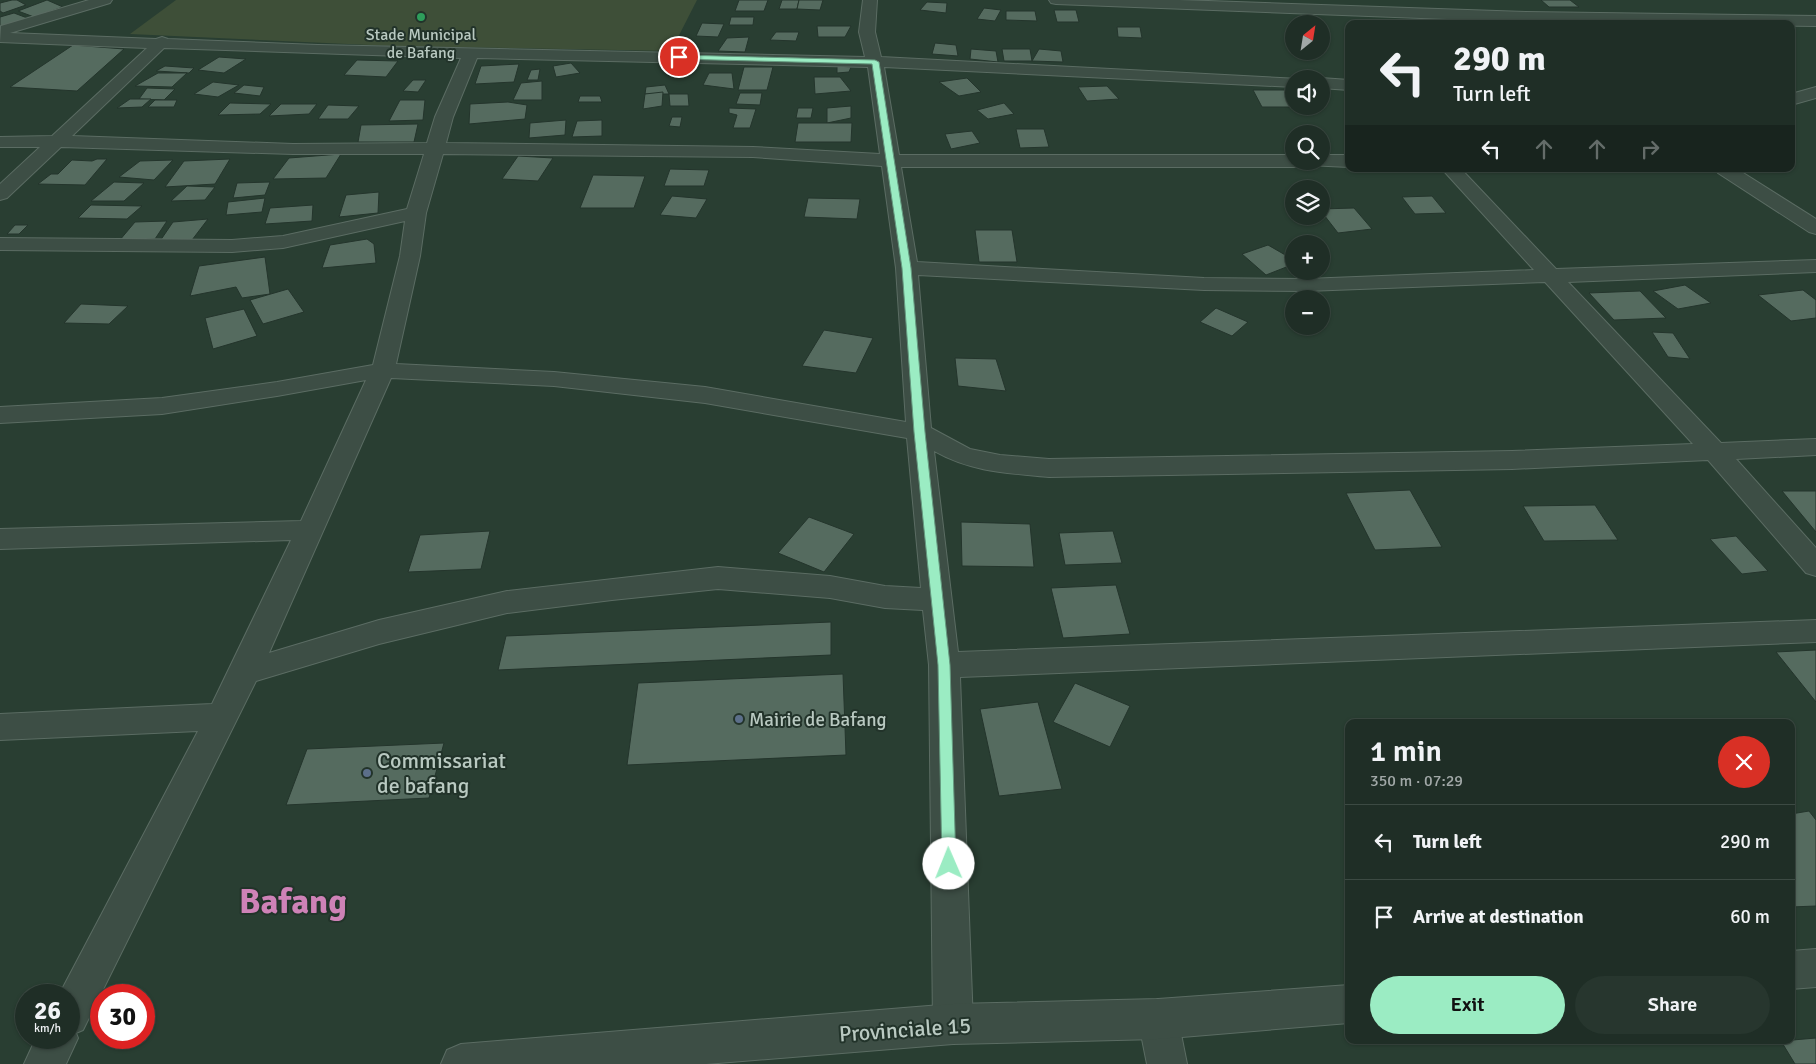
<!DOCTYPE html>
<html lang="en">
<head>
<meta charset="utf-8">
<style>
	body { margin:0; font-family:Signika,sans-serif; background:#27362e; color:#f1f3f6; height:100vh; display:flex; flex-direction:column; font-size:19px; white-space:nowrap }
	* { box-sizing:border-box; margin:0 }
	p { font-size:16px; color:#a1a8a7 }
	.icon { flex:none; width:28px; height:28px; fill:none; stroke:currentColor; stroke-width:2; stroke-linecap:round; stroke-linejoin:round }
	.map { position:relative; flex:1; overflow:hidden }
	.drawer { position:absolute; left:1345px; top:719px; width:450px; height:325px; display:flex; flex-direction:column; background:#1f2e26; border-radius:10px; box-shadow:0 1px 4px #0004,0 0 0 1px #3c4a43 }
	.drawer>* { flex:none }
	.guide { position:absolute; left:1345px; top:20px; width:450px; height:152px; border-radius:10px; box-shadow:0 1px 4px #0004,0 0 0 1px #3c4a43; background:#1f2e26; color:#f1f3f6; overflow:hidden }
	.needle { width:32px; rotate:30deg }
	.buttons { position:absolute; left:1285px; top:15px; display:grid; gap:10px }
	.buttons a { display:grid; place-items:center; width:45px; height:45px; border-radius:50%; background:#1f2e26; box-shadow:0 1px 4px #0004,0 0 0 1px #3c4a43; font-size:25px }
	.speed { position:absolute; left:15px; top:984px; display:flex; gap:10px; font-size:25px; font-weight:700; text-align:center }
	.speed>* { display:grid; place-content:center; width:65px; height:65px; border-radius:50%; background:#1f2e26; box-shadow:0 1px 4px #0004,0 0 0 1px #3c4a43; line-height:1 }
	.speed small { font-size:12px; font-weight:400 }
	.speed .limit { border:8px solid #d22; background:#fff; color:#111 }
	.pin { position:absolute; display:grid; place-items:center; width:42px; height:42px; color:#fff; margin:-21px; border:2px solid #fff; border-radius:50%; box-shadow:0 1px 5px #0007 }
	.me { position:absolute; width:55px; margin:-28px; rotate:359deg; stroke-linejoin:round; filter:drop-shadow(0 0 4px #0008) }
	.turn { display:flex; align-items:center; gap:18px; height:105px; padding:0 25px; font-size:22px }
	.turn .icon { width:65px; height:65px; stroke-width:2.5 }
	.turn b { display:block; font-size:35px; line-height:42px }
	.lanes { display:flex; align-items:center; height:48px; padding:0 25px; background:#0003; justify-content:center; gap:25px; direction:ltr }
	.lanes .off { opacity:.35 }
	.round { display:grid; place-items:center; flex:none; width:52px; height:52px; border-radius:26px; background:#27362e }
	.headline { display:flex; align-items:center; justify-content:space-between; height:85px; padding:0 25px }
	h1 { font-size:30px; font-weight:600; line-height:38px }
	.primary-button { display:flex; gap:10px; margin-top:auto; padding:10px 25px }
	.primary-button a { flex:1; height:58px; border-radius:30px; background:#9becc3; color:#111; font-size:20px; font-weight:600; line-height:58px; text-align:center }
	.primary-button a+a { background:#27362e; color:#f1f3f6 }
	ul { padding:0; list-style:none }
	li { display:flex; align-items:center; gap:15px; height:75px; padding:0 25px; border-top:1px solid #3c4a43 }
	li div { flex:1 }
	li b { display:block; font-size:19px }
	li em { font-style:normal }
	.map>svg:first-child { display:block }
	.green { fill:#3e4f38 }
	.building { fill:#556b5f; stroke:#24352c }
	.lines { fill:none; stroke-linecap:round; stroke-linejoin:round }
	.minor-casing { stroke:#5b6c63; stroke-width:2 }
	.tertiary-casing { stroke:#5b6c63; stroke-width:2 }
	.minor { fill:#3d4e45; fill-rule:evenodd }
	.tertiary { fill:#3d4e45; fill-rule:evenodd }
	.route { fill:#9becc3; stroke:#65997f }
	.leisure-dot { fill:#2e9e5b; stroke:#22332a; stroke-width:2 }
	.service-dot { fill:#5c6f8a; stroke:#22332a; stroke-width:2 }
	.labels { text-anchor:middle; stroke-width:4; stroke-linejoin:round; paint-order:stroke }
	.far-poi-label { font-size:16px; fill:#b9c9c1; stroke:#22332a }
	.poi-label { font-size:19px; fill:#b9c9c1; stroke:#22332a; text-anchor:start }
	.near-poi-label { font-size:22px; fill:#b9c9c1; stroke:#22332a; text-anchor:start }
	.near-street-label { font-size:22px; fill:#b9c9c1; stroke:#22332a }
	.near-town-label { font-size:35px; font-weight:bold; fill:#ce82b7; stroke:#22332a }
</style>
</head>
<body>
<div class="map">
<svg width="1816" height="1064" viewBox="0 0 1816 1064">
	<rect width="100%" height="100%" fill="#293e32"/>
	<polygon class="green" points="176,0 697,0 671,51 392,46 130,34"/>
	<g class="building">
		<polygon points="12,0 17,0 26,5 3,13 0,11 0,3"/>
		<polygon points="47,0 63,7 34,17 18,11"/>
		<polygon points="739,0 768,0 764,11 735,11"/>
		<polygon points="782,0 799,0 797,9 779,9"/>
		<polygon points="799,0 823,0 820,10 797,9"/>
		<polygon points="1541,0 1570,0 1579,7 1549,7"/>
		<polygon points="927,2 947,3 946,13 920,10"/>
		<polygon points="984,8 1001,10 995,21 977,19"/>
		<polygon points="1054,10 1076,10 1079,22 1057,22"/>
		<polygon points="1006,11 1035,11 1037,21 1006,20"/>
		<polygon points="14,13 30,19 0,28 0,17"/>
		<polygon points="731,17 754,17 753,25 729,25"/>
		<polygon points="702,23 724,24 718,37 696,36"/>
		<polygon points="817,26 851,26 845,37 818,37"/>
		<polygon points="1117,27 1140,27 1142,38 1118,37"/>
		<polygon points="776,32 799,32 796,41 770,40"/>
		<polygon points="749,37 745,52 718,51 727,38"/>
		<polygon points="935,43 956,45 958,56 932,54"/>
		<polygon points="73,45 124,49 77,91 10,87"/>
		<polygon points="971,49 996,51 998,62 970,59"/>
		<polygon points="1002,49 1030,49 1032,61 1004,61"/>
		<polygon points="1039,49 1061,51 1063,62 1032,61"/>
		<polygon points="219,57 246,59 224,73 198,70"/>
		<polygon points="357,60 398,61 386,77 344,75"/>
		<polygon points="571,63 580,73 556,77 553,66"/>
		<polygon points="519,64 514,82 475,84 481,66"/>
		<polygon points="165,66 194,68 189,73 156,71"/>
		<polygon points="837,66 851,67 849,72 837,73"/>
		<polygon points="744,67 773,67 767,90 738,90"/>
		<polygon points="540,69 538,80 527,80 531,70"/>
		<polygon points="158,73 187,73 172,87 135,86"/>
		<polygon points="709,73 732,73 734,89 703,85"/>
		<polygon points="814,77 840,77 851,91 815,94"/>
		<polygon points="967,78 981,92 959,96 939,82"/>
		<polygon points="413,80 426,80 418,92 403,91"/>
		<polygon points="542,81 542,100 513,100 521,83"/>
		<polygon points="213,82 239,85 218,97 194,94"/>
		<polygon points="244,85 264,87 260,96 234,93"/>
		<polygon points="665,85 669,94 645,94 646,87"/>
		<polygon points="1107,86 1119,99 1087,101 1078,87"/>
		<polygon points="147,88 175,89 164,100 139,99"/>
		<polygon points="1253,90 1286,90 1294,106 1296,107 1262,107"/>
		<polygon points="663,92 662,106 643,109 645,94"/>
		<polygon points="740,93 762,93 760,105 736,104"/>
		<polygon points="669,94 688,94 689,106 670,106"/>
		<polygon points="580,96 600,96 602,102 578,102"/>
		<polygon points="130,99 151,99 142,107 117,108"/>
		<polygon points="155,100 177,100 174,107 148,107"/>
		<polygon points="400,100 425,100 423,120 389,121"/>
		<polygon points="508,102 527,105 525,119 469,124 470,104"/>
		<polygon points="230,103 271,104 260,114 218,115"/>
		<polygon points="1004,103 1014,114 988,119 977,110"/>
		<polygon points="281,104 317,104 309,114 269,116"/>
		<polygon points="328,105 359,106 348,119 318,119"/>
		<polygon points="851,106 851,118 827,123 827,108"/>
		<polygon points="729,108 756,109 750,128 733,128 737,115 729,113"/>
		<polygon points="798,108 813,108 811,118 796,118"/>
		<polygon points="672,117 682,117 680,127 669,126"/>
		<polygon points="566,120 565,135 529,138 530,123"/>
		<polygon points="602,120 602,136 572,137 577,121"/>
		<polygon points="798,123 852,123 851,142 795,142"/>
		<polygon points="418,124 414,142 358,142 361,125"/>
		<polygon points="1016,129 1044,129 1049,147 1020,148"/>
		<polygon points="972,131 980,143 951,149 945,134"/>
		<polygon points="341,154 326,178 273,179 289,158"/>
		<polygon points="518,156 553,158 538,181 502,179"/>
		<polygon points="97,159 107,159 85,185 38,184 51,174 58,174 72,160 92,161"/>
		<polygon points="230,159 215,184 165,187 184,161"/>
		<polygon points="173,160 154,180 119,177 140,161"/>
		<polygon points="670,169 709,170 704,186 664,186"/>
		<polygon points="593,175 645,176 634,208 580,208"/>
		<polygon points="114,182 144,183 124,201 91,201"/>
		<polygon points="270,182 265,195 233,198 237,183"/>
		<polygon points="187,186 215,187 205,200 171,201"/>
		<polygon points="379,192 378,213 339,217 346,195"/>
		<polygon points="672,196 707,199 696,218 660,215"/>
		<polygon points="1432,196 1446,213 1415,214 1402,197"/>
		<polygon points="265,198 262,212 226,215 228,202"/>
		<polygon points="808,198 860,199 857,219 804,217"/>
		<polygon points="91,205 142,206 127,219 78,218"/>
		<polygon points="313,205 312,221 265,224 270,208"/>
		<polygon points="1354,208 1372,229 1338,233 1321,211 1321,209"/>
		<polygon points="208,219 192,240 160,241 173,222"/>
		<polygon points="167,221 155,239 119,241 135,222"/>
		<polygon points="15,225 28,225 19,234 7,234"/>
		<polygon points="975,230 1012,230 1017,262 979,262"/>
		<polygon points="367,239 374,244 376,263 322,268 330,245"/>
		<polygon points="1268,245 1294,260 1294,264 1266,275 1242,254"/>
		<polygon points="265,257 270,294 242,298 236,287 190,296 199,266"/>
		<polygon points="1685,285 1711,303 1678,309 1653,291"/>
		<polygon points="288,289 304,312 263,324 250,300"/>
		<polygon points="1803,290 1816,300 1816,318 1791,321 1758,295"/>
		<polygon points="1640,291 1666,318 1614,320 1589,293"/>
		<polygon points="81,304 128,306 109,324 64,323"/>
		<polygon points="1216,308 1248,322 1232,336 1200,322"/>
		<polygon points="244,309 257,336 213,349 205,318"/>
		<polygon points="824,330 873,338 856,373 802,366"/>
		<polygon points="1652,332 1673,333 1690,359 1668,357"/>
		<polygon points="955,358 996,359 1006,391 958,386"/>
		<polygon points="1410,490 1442,547 1375,550 1346,493"/>
		<polygon points="1782,491 1816,491 1816,532"/>
		<polygon points="1595,505 1618,540 1544,541 1523,506"/>
		<polygon points="809,517 854,534 824,572 778,553"/>
		<polygon points="961,522 1030,524 1034,567 962,566"/>
		<polygon points="490,531 481,569 408,572 420,535"/>
		<polygon points="1113,531 1122,563 1065,565 1059,533"/>
		<polygon points="1736,536 1768,571 1742,574 1710,539"/>
		<polygon points="1116,585 1130,634 1063,638 1051,588"/>
		<polygon points="831,622 831,655 498,670 506,636"/>
		<polygon points="1816,650 1816,702 1776,652"/>
		<polygon points="843,674 846,755 627,765 638,683"/>
		<polygon points="1075,683 1130,706 1110,747 1053,722"/>
		<polygon points="1038,702 1062,789 999,796 980,709"/>
		<polygon points="444,743 429,798 286,805 307,749"/>
		<polygon points="1809,811 1816,820 1816,906 1791,907 1791,814"/>
		<polygon points="1816,1038 1816,1064 1795,1064 1781,1041"/>
	</g>
	<g class="lines">
		<defs>
			<g id="minor">
				<path d="M 89,0 L 112,0 L 110,3 L 10,33 L 156,39 L 162,37 L 168,39 L 318,45 L 865,57 L 859,32 L 863,0 L 877,0 L 875,32 L 881,57 L 1300,79 L 1294,79 L 1294,87 L 884,67 L 899,155 L 1294,155 L 1294,161 L 1303,161 L 1301,165 L 1294,167 L 901,167 L 917,262 L 1204,278 L 1306,279 L 1534,270 L 1442,169 L 1461,169 L 1556,269 L 1816,260 L 1816,272 L 1568,282 L 1721,443 L 1816,439 L 1816,455 L 1736,459 L 1816,548 L 1816,576 L 1806,573 L 1708,460 L 1512,469 L 1049,477 C 1007,473 971,472 934,451 L 958,652 L 1816,620 L 1816,642 L 960,677 L 973,1024 L 967,1038 L 953,1044 L 939,1038 L 933,1024 L 929,665 L 923,610 L 885,608 L 830,598 L 718,589 L 612,600 L 507,613 L 379,644 L 256,681 L 83,1030 L 76,1033 L 78,1038 L 66,1064 L 24,1064 L 36,1038 L 69,1038 L 69,995 L 59,995 L 198,731 L 0,740 L 0,714 L 212,704 L 291,540 L 0,549 L 0,529 L 301,521 L 366,380 L 277,396 L 162,414 L 0,423 L 0,407 L 162,398 L 277,382 L 373,365 L 400,256 L 405,221 L 283,248 L 232,252 L 0,250 L 0,238 L 232,240 L 283,236 L 407,209 L 424,154 L 293,154 L 61,147 L 7,198 L 0,200 L 0,184 L 40,147 L 0,147 L 0,137 L 52,136 L 147,48 L 0,42 L 1,26 ZM 164,48 L 461,58 L 435,117 L 427,143 L 293,144 L 72,136 ZM 477,58 L 868,67 L 880,154 L 753,147 L 446,143 L 453,117 ZM 443,154 L 753,157 L 882,166 L 896,268 L 906,422 L 705,387 L 554,372 L 396,364 L 420,256 L 426,213 ZM 918,275 L 1204,290 L 1306,291 L 1545,282 L 1693,444 L 1512,451 L 1049,459 L 1000,455 L 970,449 L 931,428 ZM 391,378 L 554,386 L 705,403 L 907,438 L 921,588 L 885,586 L 830,576 L 718,567 L 507,591 L 379,620 L 269,653 Z"/>
				<polygon points="1049,0 1179,0 1527,12 1816,16 1816,26 1527,22 1056,4 1051,3"/>
				<polygon points="1321,78 1349,80 1349,90 1321,88 1321,79 1318,79"/>
				<polygon points="1816,87 1816,98 1791,105 1791,94"/>
				<polygon points="1321,155 1349,155 1349,167 1307,165 1305,161 1321,161"/>
				<polygon points="1716,169 1737,169 1816,219 1816,234 1809,232 1718,173"/>
				<polygon points="1158,999 1172,1005 1178,1019 1187,1064 1147,1064 1138,1019 1144,1005"/>
			</g>
			<g id="tertiary">
				<polygon points="1816,949 1816,987 1791,989 1791,951"/>
				<polygon points="1349,985 1349,1023 1158,1039 953,1044 706,1064 441,1064 447,1050 461,1044 953,1004 1158,999"/>
			</g>
		</defs>
		<use href="#minor" class="minor-casing"/>
		<use href="#tertiary" class="tertiary-casing"/>
		<use href="#minor" class="minor"/>
		<use href="#tertiary" class="tertiary"/>
	</g>
	<polygon class="route" points="679,55 875,60 879,62 911,268 925,432 950,665 956,864 954,869 949,871 944,869 942,864 938,665 914,432 902,268 872,64 677,59 677,56"/>
	<circle class="leisure-dot" cx="421" cy="17" r="5"/>
	<g class="service-dot">
		<circle cx="739" cy="719" r="5"/>
		<circle cx="367" cy="773" r="5"/>
	</g>
	<g class="labels">
		<g class="far-poi-label">
			<text x="421" y="40">Stade Municipal<tspan x="421" dy="18">de Bafang</tspan></text>
		</g>
		<g class="poi-label">
			<text x="749" y="726">Mairie de Bafang</text>
		</g>
		<g class="near-poi-label">
			<text x="377" y="768">Commissariat<tspan x="377" dy="25">de bafang</tspan></text>
		</g>
		<g class="near-street-label">
			<text transform="translate(905 1029) rotate(-4)" y="8">Provinciale 15</text>
		</g>
		<g class="near-town-label">
			<text x="293" y="913">Bafang</text>
		</g>
	</g>
</svg>
<div class="buttons">
<a><svg class="needle" viewBox="-14 -14 28 28"><path d="M0-13l5 13h-10z" fill="#e53935"/><path d="M0 13l5-13h-10z" fill="#a1a8a7"/></svg></a>
<a><svg class="icon" aria-label="sound" viewBox="0 0 24 24"><path d="M4 9h4l5-4v14l-5-4H4zM17 9q2 3 0 6"/></svg></a>
<a><svg class="icon" aria-label="search" viewBox="0 0 24 24"><circle cx="10" cy="10" r="6"/><path d="M15 15l6 6"/></svg></a>
<a><svg class="icon" aria-label="layers" viewBox="0 0 24 24"><path d="M12 4l9 5-9 5-9-5zM3 14l9 5 9-5"/></svg></a>
<a>+</a>
<a>−</a>
</div>
<div class="speed"><div>26<small>km/h</small></div><div class="limit">30</div></div>
<div class="pin" style="left:679px;top:57px;background:#d93025"><svg class="icon" aria-label="arrive" viewBox="0 0 24 24"><path d="M6 21V4h12l-3 4 3 4H6"/></svg></div>
<svg class="me" style="left:949px;top:864px" viewBox="-20 -20 40 40"><circle r="19" fill="#fff"/><path d="M0-13L10 11 0 6-10 11z" fill="#9becc3"/></svg>
<div class="guide">
<div class="turn"><svg class="icon" aria-label="left" viewBox="0 0 24 24"><path d="M17 20v-9H6M10 6l-5 5 5 5"/></svg><div><b>290 m</b>Turn left</div></div>
<div class="lanes"><svg class="icon" aria-label="left" viewBox="0 0 24 24"><path d="M17 20v-9H6M10 6l-5 5 5 5"/></svg><svg class="icon off" aria-label="ahead" viewBox="0 0 24 24"><path d="M12 20V5M6 11l6-6 6 6"/></svg><svg class="icon off" aria-label="ahead" viewBox="0 0 24 24"><path d="M12 20V5M6 11l6-6 6 6"/></svg><svg class="icon off" aria-label="right" viewBox="0 0 24 24"><path d="M7 20v-9h11M14 6l5 5-5 5"/></svg></div>
</div>
<section class="drawer">
<div class="headline"><div><h1>1 min</h1><p>350 m · 07:29</p></div><a class="round" style="background:#d93025;color:#fff"><svg class="icon" aria-label="close" viewBox="0 0 24 24"><path d="M6 6l12 12M18 6L6 18"/></svg></a></div>
<ul>
<li><svg class="icon" aria-label="left" viewBox="0 0 24 24"><path d="M17 20v-9H6M10 6l-5 5 5 5"/></svg><div><b>Turn left</b></div><em>290 m</em></li>
<li><svg class="icon" aria-label="arrive" viewBox="0 0 24 24"><path d="M6 21V4h12l-3 4 3 4H6"/></svg><div><b>Arrive at destination</b></div><em>60 m</em></li>
</ul>
<div class="primary-button"><a>Exit</a><a>Share</a></div>
</section>
</div>
</body>
</html>
